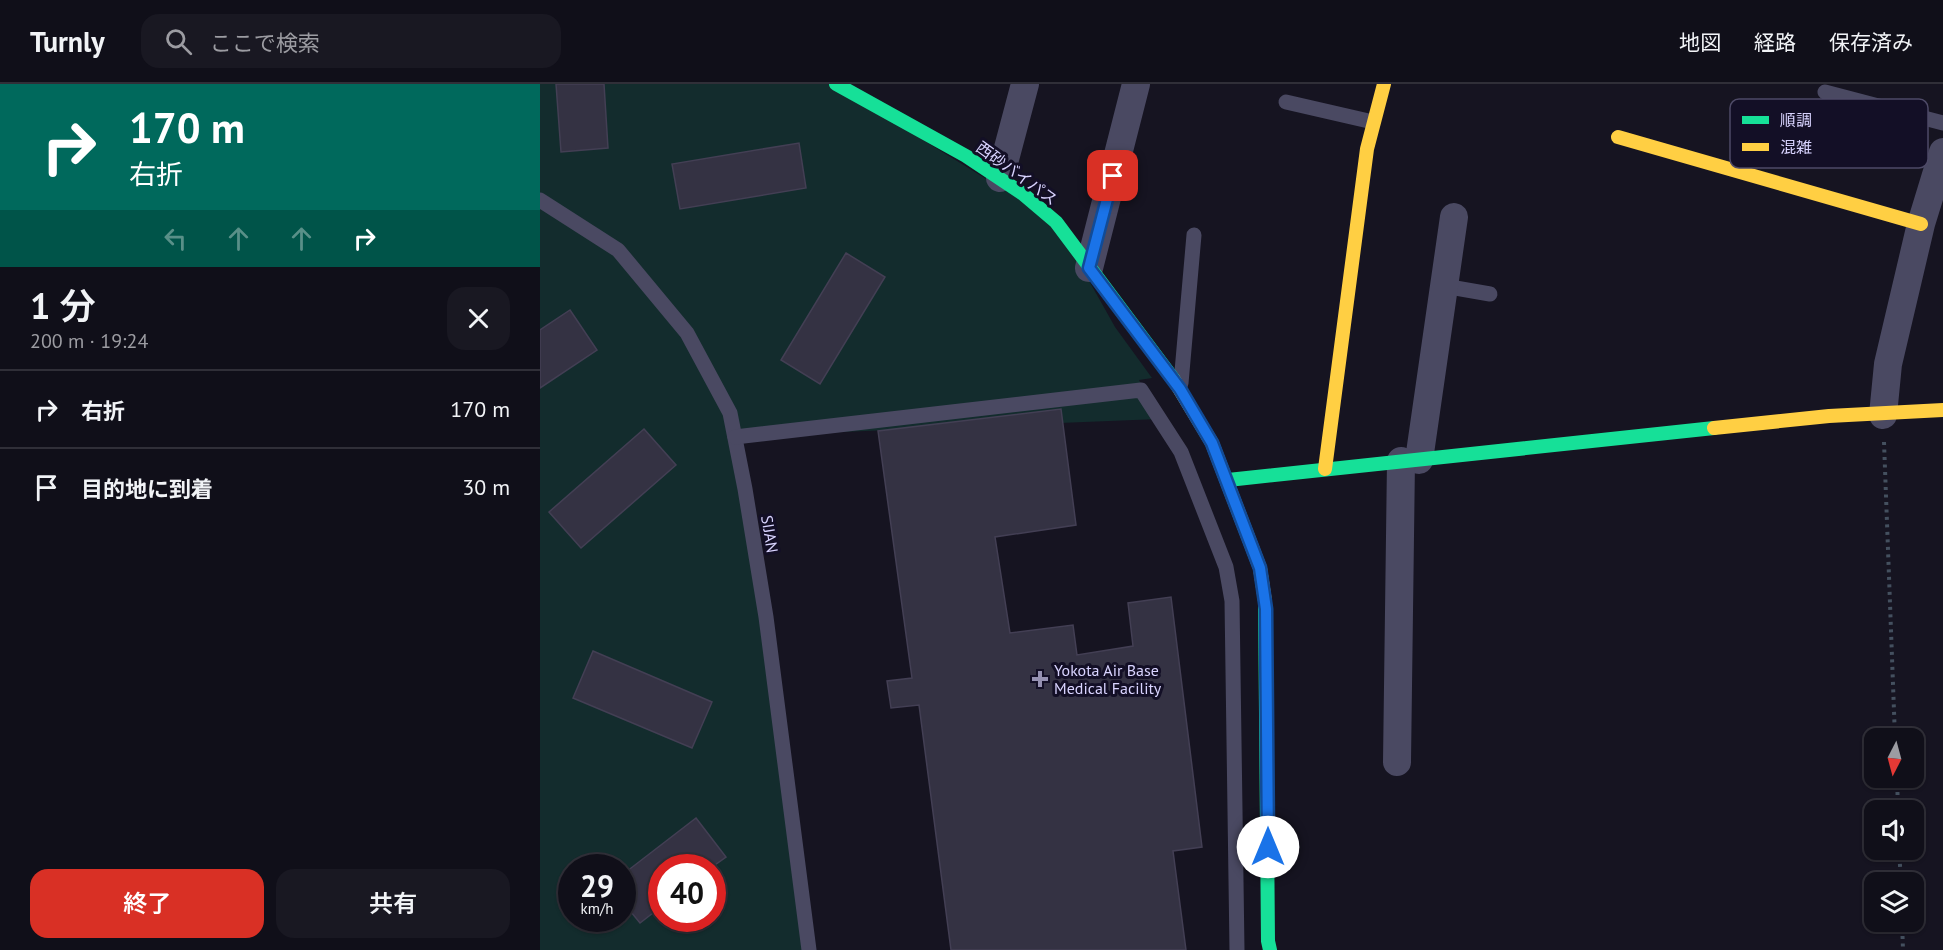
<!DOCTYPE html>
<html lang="ja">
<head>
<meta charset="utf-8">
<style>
	body { margin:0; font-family:"PT Sans","Noto Sans JP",sans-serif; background:#191822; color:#f1f3f6; height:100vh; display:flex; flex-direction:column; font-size:22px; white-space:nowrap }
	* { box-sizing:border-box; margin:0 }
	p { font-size:20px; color:#9c9ca2 }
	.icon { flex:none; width:33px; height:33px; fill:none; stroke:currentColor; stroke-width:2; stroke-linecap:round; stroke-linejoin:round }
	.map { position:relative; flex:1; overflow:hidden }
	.sheet { display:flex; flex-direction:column; background:#100f19; width:540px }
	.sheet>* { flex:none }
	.banner { background:#00695c; color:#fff; overflow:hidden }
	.needle { width:39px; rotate:186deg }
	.fabs { position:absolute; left:1324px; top:644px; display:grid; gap:12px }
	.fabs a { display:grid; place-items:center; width:60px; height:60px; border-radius:12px; background:#100f19; box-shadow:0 2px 4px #0004,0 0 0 2px #302f38; font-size:30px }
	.speed { position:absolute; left:18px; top:770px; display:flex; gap:12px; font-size:30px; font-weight:700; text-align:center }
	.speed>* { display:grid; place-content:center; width:78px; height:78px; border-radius:50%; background:#100f19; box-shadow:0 2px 4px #0004,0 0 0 2px #302f38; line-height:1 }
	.speed small { font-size:15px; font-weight:400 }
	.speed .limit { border:9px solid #d22; background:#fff; color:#111 }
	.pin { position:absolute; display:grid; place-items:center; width:51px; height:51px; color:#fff; margin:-26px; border-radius:12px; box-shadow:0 3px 9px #0006 }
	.me { position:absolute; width:66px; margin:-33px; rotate:0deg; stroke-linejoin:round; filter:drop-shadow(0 0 4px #0008) }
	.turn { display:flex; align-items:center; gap:21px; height:126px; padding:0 30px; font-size:27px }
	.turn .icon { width:78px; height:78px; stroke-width:2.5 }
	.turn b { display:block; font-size:42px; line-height:51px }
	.lanes { display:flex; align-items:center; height:57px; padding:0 30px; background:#0003; justify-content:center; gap:30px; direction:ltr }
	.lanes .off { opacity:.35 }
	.round { display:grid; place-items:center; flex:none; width:63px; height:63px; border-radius:18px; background:#191822 }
	.summary { display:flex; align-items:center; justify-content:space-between; height:102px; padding:0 30px }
	h1 { font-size:36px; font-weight:600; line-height:45px }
	.primary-button { display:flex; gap:12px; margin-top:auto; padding:12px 30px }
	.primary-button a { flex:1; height:69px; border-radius:18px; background:#d93025; color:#fff; font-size:24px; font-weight:600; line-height:69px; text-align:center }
	.primary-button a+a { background:#191822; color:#f1f3f6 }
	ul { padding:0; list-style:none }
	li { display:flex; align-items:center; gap:18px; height:78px; padding:0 30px; border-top:2px solid #302f38 }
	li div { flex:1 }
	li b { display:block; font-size:22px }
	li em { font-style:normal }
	header { display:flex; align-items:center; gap:36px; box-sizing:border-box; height:84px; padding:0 30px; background:#100f19; border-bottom:2px solid #302f38 }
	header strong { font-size:28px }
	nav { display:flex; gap:33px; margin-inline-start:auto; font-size:21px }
	.search { width:420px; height:54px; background:#191822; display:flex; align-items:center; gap:15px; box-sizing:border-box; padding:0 21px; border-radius:18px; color:#9c9ca2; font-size:22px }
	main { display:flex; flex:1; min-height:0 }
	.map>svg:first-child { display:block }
	.green { fill:#132c2d; fill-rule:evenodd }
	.building { fill:#343243; stroke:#433f54; stroke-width:1.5 }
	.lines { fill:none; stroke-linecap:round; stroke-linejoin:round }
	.path { stroke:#44505f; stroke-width:4; stroke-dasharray:3 4.5; stroke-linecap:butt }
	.lane { stroke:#4a4962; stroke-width:15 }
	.street { stroke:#4a4962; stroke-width:28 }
	.fast { stroke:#16e098; stroke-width:14 }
	.slow { stroke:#ffcf43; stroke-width:14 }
	.route-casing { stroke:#114b97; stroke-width:15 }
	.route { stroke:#1a73e8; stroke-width:10 }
	.poi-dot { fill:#9591b1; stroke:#130f26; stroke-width:2 }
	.labels { text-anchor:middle; stroke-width:6; stroke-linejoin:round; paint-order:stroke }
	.street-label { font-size:16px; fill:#d9d4ff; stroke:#130f26 }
	.poi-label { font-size:16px; fill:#d9d4ff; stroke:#130f26; text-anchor:start }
	.key { fill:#130f26; stroke:#4e4a67; stroke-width:1.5 }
	.key-label { font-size:16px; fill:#d9d4ff }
</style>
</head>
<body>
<header>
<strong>Turnly</strong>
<div class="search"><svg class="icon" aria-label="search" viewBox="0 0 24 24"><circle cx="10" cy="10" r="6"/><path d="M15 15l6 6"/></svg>ここで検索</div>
<nav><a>地図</a><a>経路</a><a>保存済み</a></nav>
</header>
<main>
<section class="sheet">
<div class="banner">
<div class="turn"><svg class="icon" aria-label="right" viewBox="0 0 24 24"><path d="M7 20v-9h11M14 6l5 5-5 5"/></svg><div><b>170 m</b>右折</div></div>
<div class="lanes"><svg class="icon off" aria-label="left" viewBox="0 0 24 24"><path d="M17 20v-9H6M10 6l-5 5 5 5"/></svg><svg class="icon off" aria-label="ahead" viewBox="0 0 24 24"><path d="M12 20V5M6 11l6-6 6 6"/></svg><svg class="icon off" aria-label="ahead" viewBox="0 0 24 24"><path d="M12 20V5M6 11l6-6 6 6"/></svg><svg class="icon" aria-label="right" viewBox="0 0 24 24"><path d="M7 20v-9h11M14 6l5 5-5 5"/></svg></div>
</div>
<div class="summary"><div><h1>1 分</h1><p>200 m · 19:24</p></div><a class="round"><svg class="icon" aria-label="close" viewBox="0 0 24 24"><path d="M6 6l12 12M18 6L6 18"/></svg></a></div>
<ul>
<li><svg class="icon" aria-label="right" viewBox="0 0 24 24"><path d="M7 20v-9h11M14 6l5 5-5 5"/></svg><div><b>右折</b></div><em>170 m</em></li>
<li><svg class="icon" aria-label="arrive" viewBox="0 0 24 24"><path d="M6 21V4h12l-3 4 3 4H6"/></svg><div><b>目的地に到着</b></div><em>30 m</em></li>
</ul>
<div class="primary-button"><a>終了</a><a>共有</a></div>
</section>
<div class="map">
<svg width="1403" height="866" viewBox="0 0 1403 866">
	<rect width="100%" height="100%" fill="#161421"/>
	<path class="green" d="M 0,0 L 292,0 L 516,138 L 575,243 L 612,294 L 599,296 L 619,335 L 202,352 L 272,866 L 0,866 ZM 32,783 L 82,783 L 82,834 L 32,834 ZM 122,783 L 172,783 L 172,834 L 122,834 Z"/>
	<g class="building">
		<polygon points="16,0 64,0 68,64 21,68"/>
		<polygon points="259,59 266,104 140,125 132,80"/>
		<polygon points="306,169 345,193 280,300 241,276"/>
		<polygon points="30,226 57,266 0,304 0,246"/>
		<polygon points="521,325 536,441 455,453 470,549 533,541 537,571 593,562 588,519 631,513 662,763 633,767 646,866 411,866 379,621 351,624 347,597 372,594 338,347"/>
		<polygon points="104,345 136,381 41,464 9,428"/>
		<polygon points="53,567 172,618 152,664 33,614"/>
		<polygon points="156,734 186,773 172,783 122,783 122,822 100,839 82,817 82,791"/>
	</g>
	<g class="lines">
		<g class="path">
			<polyline points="1344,358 1355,654"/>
			<polyline points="1357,693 1358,726"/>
			<polyline points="1359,765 1361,798"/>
			<polyline points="1362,837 1363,866"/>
		</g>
		<g class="lane">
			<polyline points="1285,8 1403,39"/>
			<polyline points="746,18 833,38"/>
			<polyline points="0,116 78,166 147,249 190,329 205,405 226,533 269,866"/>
			<polyline points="904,202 950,210"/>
			<polyline points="641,299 654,151"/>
			<polyline points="195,353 601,306 641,368 686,483 692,517 697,866"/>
		</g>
		<g class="street">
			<polyline points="460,94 485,0"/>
			<polyline points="549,184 596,0"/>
			<polyline points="1343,331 1348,280 1381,140 1403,68"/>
			<polyline points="879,376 914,133"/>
			<polyline points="857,678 861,377"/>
		</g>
		<g class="fast">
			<polyline points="296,0 426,72 483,110 516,138 634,296"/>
			<polyline points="688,396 1174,344"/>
			<polyline points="725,517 728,857 730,866"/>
		</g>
		<g class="slow">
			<polyline points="1078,53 1381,140"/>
			<polyline points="634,296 672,359 720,484 725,517"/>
			<polyline points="1174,344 1289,332 1403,326"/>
			<polyline points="785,385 827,65 844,0"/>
		</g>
	</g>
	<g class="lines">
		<defs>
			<polyline id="route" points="573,92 549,184 640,305 672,359 720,484 726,525 728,763"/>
		</defs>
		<use href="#route" class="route-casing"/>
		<use href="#route" class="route"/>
	</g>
	<path class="poi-dot" d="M497 586h6v6h6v6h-6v6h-6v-6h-6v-6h6z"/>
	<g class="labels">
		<g class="street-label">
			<text transform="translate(477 89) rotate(36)" y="6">西砂バイパス</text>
			<text transform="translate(230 450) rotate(81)" y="6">SIJAN</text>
		</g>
		<g class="poi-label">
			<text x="514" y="592">Yokota Air Base<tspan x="514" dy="18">Medical Facility</tspan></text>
		</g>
	</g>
	<rect x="1190" y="15" width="198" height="69" rx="9" class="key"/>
	<rect x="1202" y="32" width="27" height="8" fill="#16e098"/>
	<rect x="1202" y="59" width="27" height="8" fill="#ffcf43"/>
	<g class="key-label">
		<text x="1240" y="42">順調</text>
		<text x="1240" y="69">混雑</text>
	</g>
</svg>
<div class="fabs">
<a><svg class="needle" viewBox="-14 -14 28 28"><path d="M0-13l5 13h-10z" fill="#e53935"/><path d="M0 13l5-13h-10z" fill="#9c9ca2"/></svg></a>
<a><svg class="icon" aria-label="sound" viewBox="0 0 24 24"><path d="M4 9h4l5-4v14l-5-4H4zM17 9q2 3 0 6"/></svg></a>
<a><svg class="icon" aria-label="layers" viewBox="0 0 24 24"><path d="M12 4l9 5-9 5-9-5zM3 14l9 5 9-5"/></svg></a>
</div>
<div class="speed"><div>29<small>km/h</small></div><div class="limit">40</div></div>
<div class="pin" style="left:573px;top:92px;background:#d93025"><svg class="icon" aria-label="arrive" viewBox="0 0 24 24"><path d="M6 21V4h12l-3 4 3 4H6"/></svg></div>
<svg class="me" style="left:728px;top:763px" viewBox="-20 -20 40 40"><circle r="19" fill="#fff"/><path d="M0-13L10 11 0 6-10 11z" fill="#1a73e8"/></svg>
</div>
</main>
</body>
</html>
